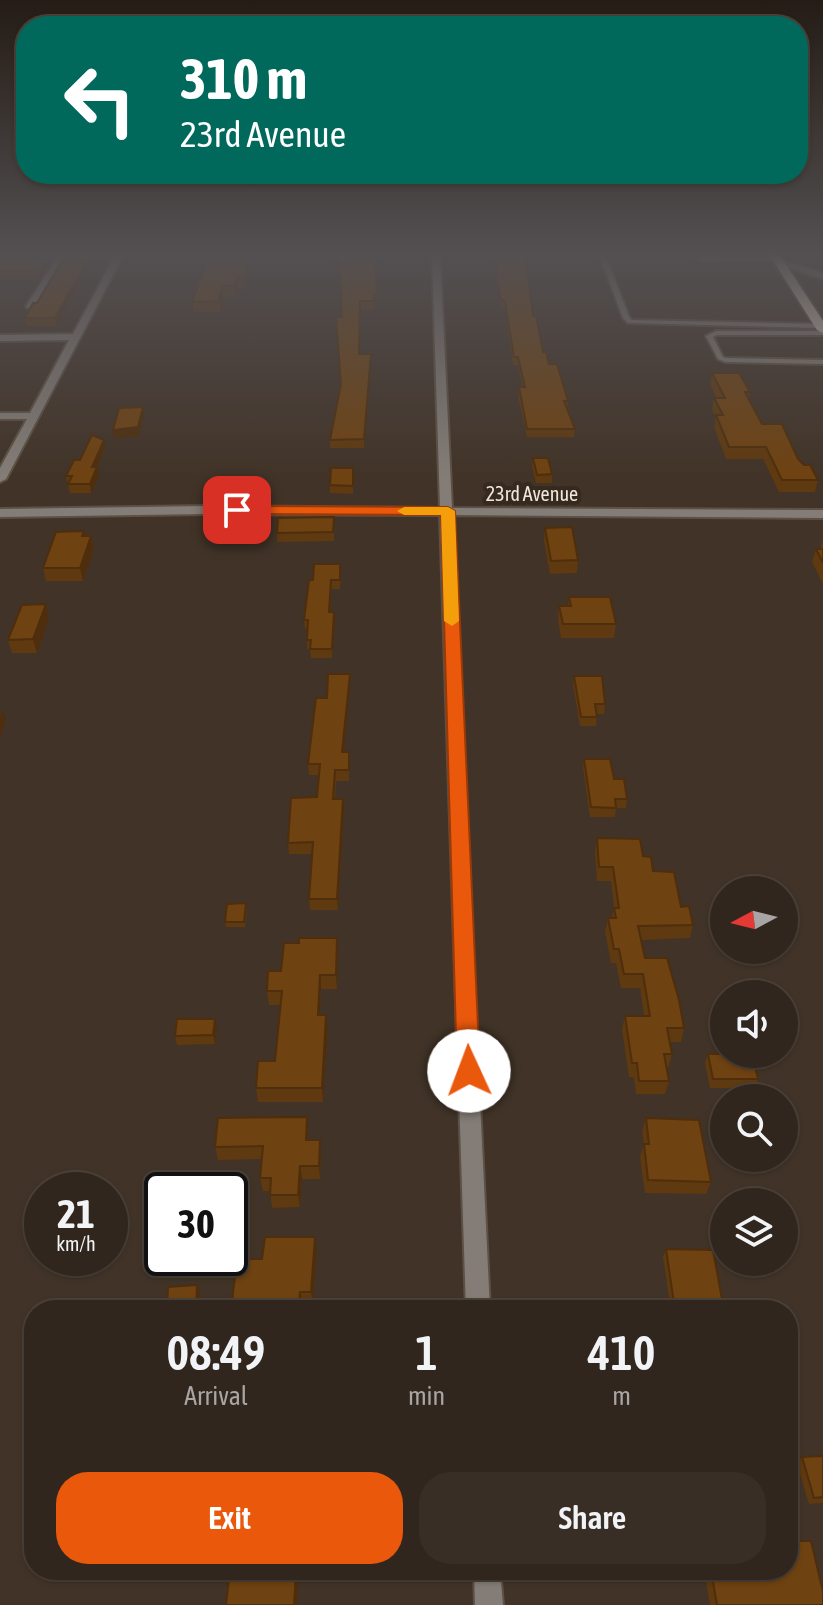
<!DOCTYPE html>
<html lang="en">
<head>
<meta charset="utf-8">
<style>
	body { margin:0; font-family:"Asap Condensed",sans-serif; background:#392e26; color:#f1f3f6; height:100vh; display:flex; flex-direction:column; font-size:30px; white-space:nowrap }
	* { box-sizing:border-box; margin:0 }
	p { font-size:26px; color:#a8a5a4 }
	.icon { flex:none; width:44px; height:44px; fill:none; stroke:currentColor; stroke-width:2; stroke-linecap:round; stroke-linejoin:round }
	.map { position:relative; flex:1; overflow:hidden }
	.drawer { position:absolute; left:24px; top:1300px; width:774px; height:280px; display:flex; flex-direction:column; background:#31261d; border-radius:32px; box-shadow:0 2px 6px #0004,0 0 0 2px #4c433b }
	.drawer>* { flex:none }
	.banner { position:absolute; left:16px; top:16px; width:792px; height:168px; border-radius:32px; box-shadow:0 2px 6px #0004,0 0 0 2px #4c433b; background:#00695c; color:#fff; overflow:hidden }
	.needle { width:52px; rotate:263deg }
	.fabs { position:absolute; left:710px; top:876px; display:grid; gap:16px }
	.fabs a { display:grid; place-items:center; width:88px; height:88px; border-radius:50%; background:#31261d; box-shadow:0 2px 6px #0004,0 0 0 2px #4c433b; font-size:40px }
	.speed { position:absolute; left:24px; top:1172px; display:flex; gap:16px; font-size:40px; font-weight:700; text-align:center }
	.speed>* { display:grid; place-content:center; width:104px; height:104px; border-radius:50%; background:#31261d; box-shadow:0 2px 6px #0004,0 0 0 2px #4c433b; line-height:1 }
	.speed small { font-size:20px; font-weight:400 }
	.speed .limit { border:4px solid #111; border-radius:12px; background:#fff; color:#111 }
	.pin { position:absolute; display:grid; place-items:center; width:68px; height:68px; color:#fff; margin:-34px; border-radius:16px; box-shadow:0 4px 12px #0006 }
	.me { position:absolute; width:88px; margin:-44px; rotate:358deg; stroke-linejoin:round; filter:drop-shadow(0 0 6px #0008) }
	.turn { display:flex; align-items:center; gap:28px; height:168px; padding:0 32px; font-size:36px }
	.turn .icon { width:104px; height:104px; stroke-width:2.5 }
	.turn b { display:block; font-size:56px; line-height:68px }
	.eta { display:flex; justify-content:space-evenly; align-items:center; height:136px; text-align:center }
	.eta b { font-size:48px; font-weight:600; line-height:56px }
	.cta { display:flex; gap:16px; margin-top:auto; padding:16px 32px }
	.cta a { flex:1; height:92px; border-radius:32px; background:#ea580c; color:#fff; font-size:32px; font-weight:600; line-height:92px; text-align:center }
	.cta a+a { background:#392e26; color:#f1f3f6 }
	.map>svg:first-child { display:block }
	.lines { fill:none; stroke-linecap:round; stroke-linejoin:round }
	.lane-casing { stroke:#5d5044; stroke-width:4 }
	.street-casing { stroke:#5d5044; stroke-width:4 }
	.primary-casing { stroke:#5d5044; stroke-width:4 }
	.lane { fill:#847d77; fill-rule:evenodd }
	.street { fill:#847d77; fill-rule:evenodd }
	.primary { fill:#d3c4b7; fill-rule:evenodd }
	.wall { fill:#5f390f }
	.shaded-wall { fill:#4e2e0c }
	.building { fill:#6f4211; stroke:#4e2e0c; stroke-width:2 }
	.route { fill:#ea580c; stroke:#983908; stroke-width:2 }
	.slow { fill:#f59e0b }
	.labels { text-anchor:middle; stroke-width:8; stroke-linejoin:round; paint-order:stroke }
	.far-street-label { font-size:20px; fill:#efe6de; stroke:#36291d }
</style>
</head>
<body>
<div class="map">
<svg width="823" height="1605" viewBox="0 0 823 1605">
	<rect width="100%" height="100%" fill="#413327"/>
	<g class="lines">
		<defs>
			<g id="lane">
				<polygon points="79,254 121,254 123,255 120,257 80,257 77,255"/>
				<polygon points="599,254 605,254 629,317 632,320 820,324 823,326 820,328 628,323 623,318"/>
				<polygon points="777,256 779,259 700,261 697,259 700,257"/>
				<polygon points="823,331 823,335 717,335 713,337 723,357 726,358 823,360 823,364 725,362 718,359 706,336 716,331"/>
			</g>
			<g id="street">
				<polygon points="60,254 68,254 33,308 27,308 26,306"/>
				<polygon points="116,254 124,254 6,479 0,482 0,468 27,419 0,419 0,413 30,413 69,340 0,341 0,335 73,334"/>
				<polygon points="432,254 440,254 452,508 823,510 823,518 452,515 490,1310 466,1310 440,515 207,514 0,517 0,509 207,506 440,508"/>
				<polygon points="778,259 823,273 823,279 775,263"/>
				<polygon points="474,1570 500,1570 503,1605 475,1605"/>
			</g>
			<polygon id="primary" points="769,254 779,254 823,321 823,333 817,330"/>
		</defs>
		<use href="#lane" class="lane-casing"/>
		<use href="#street" class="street-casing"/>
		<use href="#primary" class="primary-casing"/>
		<use href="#lane" class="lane"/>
		<use href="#street" class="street"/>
		<use href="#primary" class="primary"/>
	</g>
	<g class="wall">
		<polygon points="0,254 53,259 40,279 0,279"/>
		<polygon points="334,254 381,254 381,260 375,260 377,303 375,303 375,309 360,309 359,354 371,354 364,448 330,448 330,440 340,385 341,294 338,261 335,261"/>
		<polygon points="493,254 525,254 533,316 543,352 568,401 567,409 575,429 574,437 527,437 518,395 519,387 523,387 518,365 513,365 505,310 500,305"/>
		<polygon points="93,260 56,326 26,326 25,318 37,303"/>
		<polygon points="248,264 249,274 245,289 238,289 236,296 223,296 221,312 194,312 192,302"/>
		<polygon points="712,373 750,392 749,399 762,424 818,480 815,492 779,492 763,459 726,459 714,427 716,417 712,410 714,398 717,398 710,385"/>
		<polygon points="105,448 97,467 99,475 91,493 70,493 66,476 80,460"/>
		<polygon points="533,458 552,474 552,483 536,483 532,467"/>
		<polygon points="353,468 353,494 330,493 330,485"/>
		<polygon points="334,526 334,541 277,542 277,533"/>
		<polygon points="545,528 578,560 577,573 550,574 544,541"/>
		<polygon points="91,536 94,549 83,581 46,581 43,568"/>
		<polygon points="823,539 823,584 812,562 816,549 822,549 821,546"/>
		<polygon points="341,573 340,589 331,589 330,612 334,612 335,621 332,658 311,658 310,649 307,649 308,629 305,629 304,620 313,580"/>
		<polygon points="569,597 616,624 614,638 561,638 558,619 559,606 568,606"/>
		<polygon points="46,604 49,618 37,653 12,653 8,640"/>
		<polygon points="350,674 350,685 344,752 349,752 349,781 336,781 335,799 343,799 344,810 338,910 310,910 309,899 312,854 289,854 288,843 317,797 319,775 309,775 308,764 327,698"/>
		<polygon points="574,676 605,704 604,714 597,714 596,726 580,726 573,685"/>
		<polygon points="584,759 614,779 627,799 626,808 616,808 615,817 590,817 583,768"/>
		<polygon points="597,838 643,856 693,925 690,938 641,940 645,958 684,1028 681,1042 670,1042 672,1054 668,1068 666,1068 669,1081 665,1094 636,1094 634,1077 629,1077 622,1029 625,1016 644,1016 640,988 621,988 616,963 611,963 605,932 608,918 612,918 614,908 611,881 597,881 595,852"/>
		<polygon points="247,908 245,927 226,927 225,922"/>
		<polygon points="337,938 338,952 337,989 321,989 320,1015 326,1015 328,1028 323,1102 258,1102 256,1088 275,1061 280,1005 269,1005 267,991 299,943"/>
		<polygon points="217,1028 215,1044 177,1045 175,1036"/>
		<polygon points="708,1054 758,1079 755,1088 710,1088 705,1063"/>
		<polygon points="646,1118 711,1182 706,1194 645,1193 640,1157 644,1144 642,1131"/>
		<polygon points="308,1130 308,1140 320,1140 321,1153 320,1179 302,1179 300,1207 272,1208 270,1191 263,1191 260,1178 262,1159 218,1160 215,1147"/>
		<polygon points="317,1249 313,1304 302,1304 302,1310 231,1310 262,1259"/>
		<polygon points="666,1249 724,1310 671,1310 663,1257"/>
		<polygon points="823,1456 823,1503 809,1504 797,1464 802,1457"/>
		<polygon points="704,1570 788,1570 823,1605 710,1605"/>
	</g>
	<g class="shaded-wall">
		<polygon points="50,254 51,254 53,259 40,279 38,271"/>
		<polygon points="91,254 93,260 56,326 55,318"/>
		<polygon points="248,264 249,274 245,289 244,278"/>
		<polygon points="237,278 238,289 236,296 235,286"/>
		<polygon points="222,286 223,296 221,312 219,301"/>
		<polygon points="371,354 371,362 364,448 364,439"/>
		<polygon points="143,407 144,415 139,436 114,438 113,430"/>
		<polygon points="104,440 105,448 97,467 99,475 91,493 90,484 92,467"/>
		<polygon points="91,536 94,549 83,581 80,568"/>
		<polygon points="46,604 49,618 37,653 33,639"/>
		<polygon points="334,612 335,621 332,658 332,649"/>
		<polygon points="350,674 350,685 343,763 342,752"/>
		<polygon points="3,710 6,719 0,738 0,720"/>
		<polygon points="343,799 344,810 338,910 337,899"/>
		<polygon points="337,938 338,952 337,989 336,975"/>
		<polygon points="320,975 321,989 319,1028 318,1015"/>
		<polygon points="326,1015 328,1028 323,1102 322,1088"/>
		<polygon points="215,1019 217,1028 215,1044 213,1035"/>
		<polygon points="307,1117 308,1130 307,1153 306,1140"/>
		<polygon points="320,1140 321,1153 320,1179 319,1166"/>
		<polygon points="300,1166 302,1179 300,1207 298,1195"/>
		<polygon points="315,1237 317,1249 313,1304 311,1292"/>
		<polygon points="197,1285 200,1293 199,1310 196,1310"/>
		<polygon points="300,1292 302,1310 299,1310"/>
		<polygon points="296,1572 299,1580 297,1605 294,1605"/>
	</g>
	<g class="building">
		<polygon points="0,254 50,254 38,271 0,271"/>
		<polygon points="66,254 91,254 55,318 25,318 33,303 37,303"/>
		<polygon points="338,254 375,254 377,295 374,295 375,301 360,301 359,354 371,354 364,439 330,440 341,384 336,317 342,317 341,288"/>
		<polygon points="494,254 525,254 533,316 536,316 543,352 546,352 549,364 557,364 568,401 564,401 575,429 527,429 519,387 525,387 518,357 514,357 505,302 500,297"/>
		<polygon points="206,264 248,264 244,278 237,278 235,286 222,286 219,301 192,302"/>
		<polygon points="712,373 739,373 750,392 745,392 762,424 782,424 798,459 804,465 810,465 818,480 782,480 766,447 729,447 716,415 723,415 714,398 725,398"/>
		<polygon points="143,407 138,427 113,430 119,408"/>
		<polygon points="92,435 104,440 92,467 97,467 90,484 68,484 72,476 66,476 74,460 80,460"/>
		<polygon points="533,458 548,458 552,474 537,475"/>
		<polygon points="331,468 353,468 353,486 330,485"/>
		<polygon points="334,517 333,532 277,533 278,518"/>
		<polygon points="572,527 578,560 551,561 545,528"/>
		<polygon points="84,531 82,536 91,536 80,568 43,568 56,532"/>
		<polygon points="816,549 823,549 823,563"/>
		<polygon points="314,564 340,564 340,580 331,580 329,612 334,612 332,649 310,649 311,640 307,640 308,620 304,620 309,580 313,580"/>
		<polygon points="569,597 610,597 616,624 563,624 559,606 571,606"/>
		<polygon points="46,604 33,639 8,640 22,605"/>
		<polygon points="328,674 350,674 342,752 349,752 349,770 335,770 333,799 343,799 337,899 309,899 313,842 288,843 291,798 317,797 320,764 308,764 316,698 327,698"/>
		<polygon points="574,676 602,676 605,704 595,704 597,717 581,717"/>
		<polygon points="584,759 610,759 614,779 624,779 627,799 615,799 616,808 591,807"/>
		<polygon points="597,838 640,839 643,856 651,857 653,871 674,872 681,907 689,906 693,925 638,926 645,958 667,958 679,1000 684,1028 667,1028 672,1054 664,1054 669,1081 639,1081 637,1063 632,1063 625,1016 650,1016 643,974 624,974 619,949 614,949 608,918 616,918 614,908 619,908 613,867 599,867"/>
		<polygon points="246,903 244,922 225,922 227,904"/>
		<polygon points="299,938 337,938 336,975 320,975 318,1015 326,1015 322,1088 256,1088 258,1061 275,1061 282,991 267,991 268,971 281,971 284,943 299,943"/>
		<polygon points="177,1019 215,1019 213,1035 175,1036"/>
		<polygon points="708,1054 752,1054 758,1079 713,1079"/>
		<polygon points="307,1117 306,1140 320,1140 319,1166 300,1166 298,1195 270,1195 271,1178 260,1178 263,1146 215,1147 218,1118"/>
		<polygon points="646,1118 699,1120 711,1182 648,1180 644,1144 649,1144"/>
		<polygon points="265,1237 315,1237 311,1292 300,1292 299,1310 231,1310 237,1259 262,1259"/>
		<polygon points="666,1249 713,1250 724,1310 675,1310"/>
		<polygon points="197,1285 196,1310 167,1310 168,1287"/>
		<polygon points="823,1456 823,1497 814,1498 802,1457"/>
		<polygon points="788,1541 811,1541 823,1592 823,1605 717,1605 711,1570 788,1570"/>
		<polygon points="230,1570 296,1572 294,1605 226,1605"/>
	</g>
	<linearGradient id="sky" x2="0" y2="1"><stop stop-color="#241c15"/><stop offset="0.53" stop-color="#545052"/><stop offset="1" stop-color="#545052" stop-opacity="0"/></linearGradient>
	<rect width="823" height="478" fill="url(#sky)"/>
	<polygon class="route" points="448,507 455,511 480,1071 477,1078 469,1081 461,1078 457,1071 441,515 237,514 230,510 237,506"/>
	<polygon class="slow" points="448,507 455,511 459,621 452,626 444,621 441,515 404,515 397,511 404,507"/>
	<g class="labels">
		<g class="far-street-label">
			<text x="532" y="501">23rd Avenue</text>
		</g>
	</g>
</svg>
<div class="fabs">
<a><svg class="needle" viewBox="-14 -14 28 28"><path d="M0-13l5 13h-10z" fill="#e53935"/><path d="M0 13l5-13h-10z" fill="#a8a5a4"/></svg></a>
<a><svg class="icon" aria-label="sound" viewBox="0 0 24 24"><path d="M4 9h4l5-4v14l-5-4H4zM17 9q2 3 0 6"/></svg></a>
<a><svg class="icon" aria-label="search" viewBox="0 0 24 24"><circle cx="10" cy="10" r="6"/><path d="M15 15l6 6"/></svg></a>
<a><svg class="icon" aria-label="layers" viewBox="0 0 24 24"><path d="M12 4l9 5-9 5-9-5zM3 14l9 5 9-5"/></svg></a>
</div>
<div class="speed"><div>21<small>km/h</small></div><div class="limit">30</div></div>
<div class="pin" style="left:237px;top:510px;background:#d93025"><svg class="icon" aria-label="arrive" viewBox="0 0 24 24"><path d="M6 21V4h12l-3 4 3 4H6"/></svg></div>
<svg class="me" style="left:469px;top:1071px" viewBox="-20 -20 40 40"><circle r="19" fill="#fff"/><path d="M0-13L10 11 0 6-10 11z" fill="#ea580c"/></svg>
<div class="banner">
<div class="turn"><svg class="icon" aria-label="left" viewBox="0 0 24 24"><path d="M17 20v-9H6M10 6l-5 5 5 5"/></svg><div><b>310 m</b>23rd Avenue</div></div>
</div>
<section class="drawer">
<div class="eta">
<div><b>08:49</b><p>Arrival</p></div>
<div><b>1</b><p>min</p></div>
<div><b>410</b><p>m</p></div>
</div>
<div class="cta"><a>Exit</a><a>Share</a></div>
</section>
</div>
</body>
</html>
